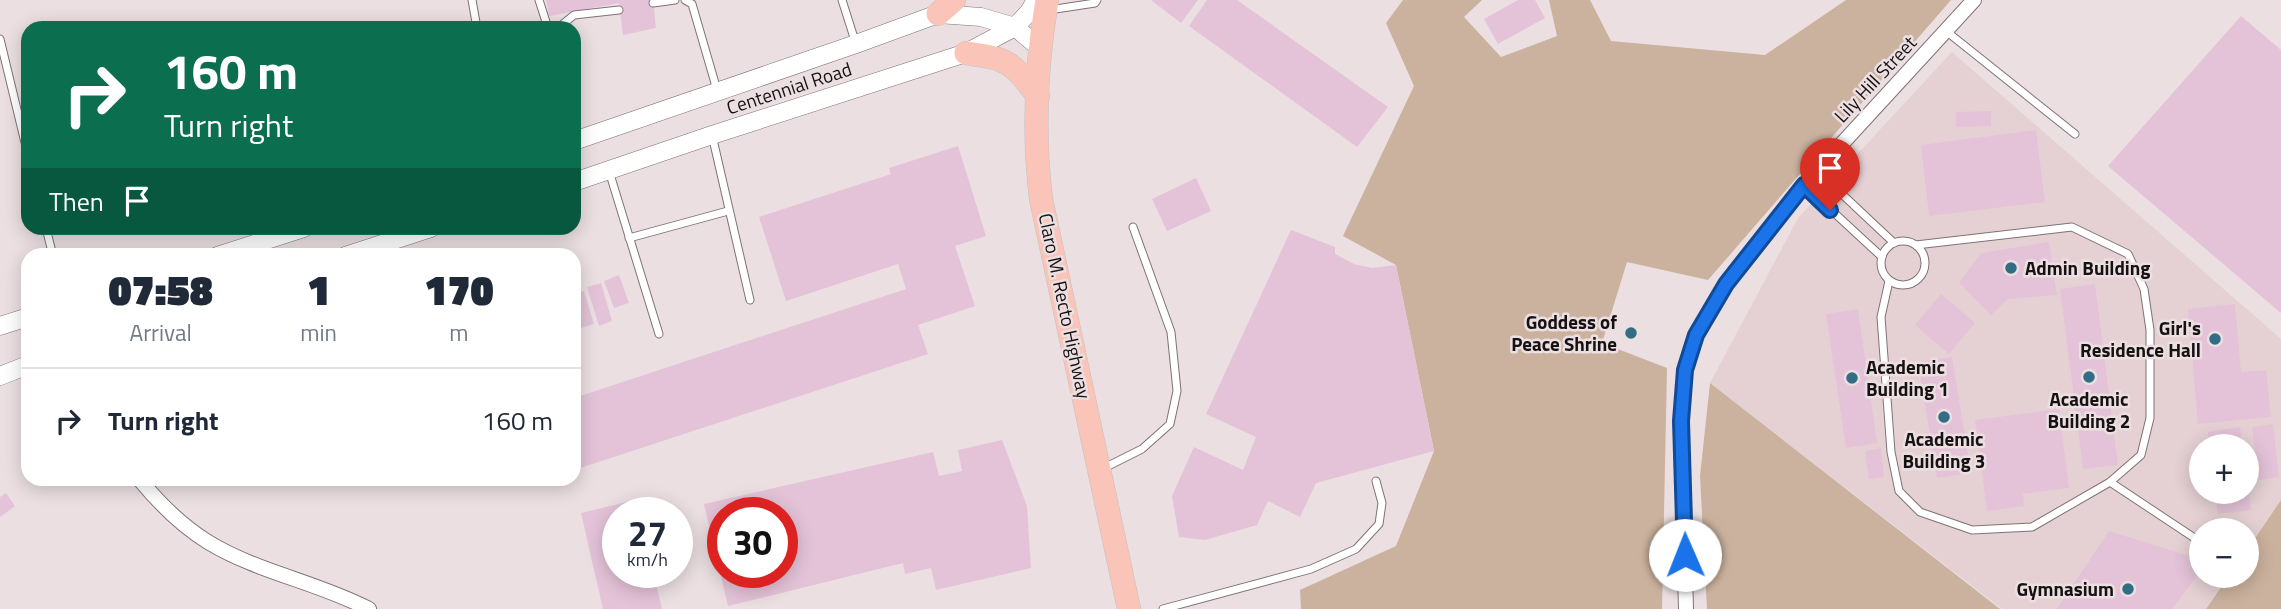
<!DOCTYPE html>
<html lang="en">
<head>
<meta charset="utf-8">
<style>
	body { margin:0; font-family:"Titillium Web",sans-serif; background:#f6f6f7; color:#1f2937; height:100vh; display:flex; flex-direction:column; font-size:26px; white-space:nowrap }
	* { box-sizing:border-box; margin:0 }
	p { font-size:23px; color:#747a83 }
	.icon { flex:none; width:38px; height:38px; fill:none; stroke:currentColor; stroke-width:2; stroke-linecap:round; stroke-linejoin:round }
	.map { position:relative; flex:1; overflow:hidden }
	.side { position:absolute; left:21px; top:248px; width:560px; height:238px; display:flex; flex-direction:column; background:#fff; border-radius:21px; box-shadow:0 4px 18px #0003 }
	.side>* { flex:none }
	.guide { position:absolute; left:21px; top:21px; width:560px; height:214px; border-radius:21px; box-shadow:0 4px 18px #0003; background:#0b6e4f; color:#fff; overflow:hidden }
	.controls { position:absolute; left:2189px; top:434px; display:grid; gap:14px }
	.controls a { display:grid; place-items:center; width:70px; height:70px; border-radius:50%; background:#fff; box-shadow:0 4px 18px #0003; font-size:35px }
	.speed { position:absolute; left:602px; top:497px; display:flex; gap:14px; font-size:35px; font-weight:700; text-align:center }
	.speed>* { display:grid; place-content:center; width:91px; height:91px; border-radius:50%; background:#fff; box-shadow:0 4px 18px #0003; line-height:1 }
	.speed small { font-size:18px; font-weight:400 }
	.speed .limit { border:10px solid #d22; background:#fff; color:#111 }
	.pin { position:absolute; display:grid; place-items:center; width:60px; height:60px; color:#fff; margin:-72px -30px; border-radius:50% 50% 50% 0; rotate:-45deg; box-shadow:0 0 7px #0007 }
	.pin .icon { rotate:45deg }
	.me { position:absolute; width:77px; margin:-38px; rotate:359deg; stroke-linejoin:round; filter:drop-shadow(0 0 5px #0008) }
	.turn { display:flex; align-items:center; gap:24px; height:147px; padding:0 28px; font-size:32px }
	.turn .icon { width:91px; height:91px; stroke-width:2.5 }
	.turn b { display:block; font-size:49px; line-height:60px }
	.then { display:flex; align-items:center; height:66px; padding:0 28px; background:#0003; gap:14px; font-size:26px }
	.eta { display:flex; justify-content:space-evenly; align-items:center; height:119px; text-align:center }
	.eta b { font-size:42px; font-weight:800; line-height:49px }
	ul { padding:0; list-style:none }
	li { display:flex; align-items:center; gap:21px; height:105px; padding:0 28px; border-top:2px solid #e0e1e3 }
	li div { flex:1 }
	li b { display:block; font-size:26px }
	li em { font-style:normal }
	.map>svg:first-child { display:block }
	.built { fill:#e5d1d4; fill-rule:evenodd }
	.green { fill:#cbb29e }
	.building { fill:#e4c3d8; fill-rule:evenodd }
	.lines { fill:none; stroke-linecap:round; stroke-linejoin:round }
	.service-casing { stroke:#7e7375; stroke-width:9 }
	.minor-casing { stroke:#7e7375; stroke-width:16 }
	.tertiary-casing { stroke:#7e7375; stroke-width:19 }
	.primary-casing { stroke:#c2c1c2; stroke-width:24 }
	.service { stroke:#fff; stroke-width:7 }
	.minor { stroke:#fff; stroke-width:14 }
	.tertiary { stroke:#fff; stroke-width:18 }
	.primary { stroke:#fac5b8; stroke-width:23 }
	.route-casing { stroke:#114b97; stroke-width:18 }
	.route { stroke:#1a73e8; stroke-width:12 }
	.poi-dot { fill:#336c85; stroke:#ebdfe1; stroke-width:2.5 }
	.labels { text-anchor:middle; stroke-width:5; stroke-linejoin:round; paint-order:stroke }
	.street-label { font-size:19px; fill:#161213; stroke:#ebdfe1 }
	.poi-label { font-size:19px; font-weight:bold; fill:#161213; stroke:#ebdfe1; text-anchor:end }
</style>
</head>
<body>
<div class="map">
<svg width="2281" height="609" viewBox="0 0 2281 609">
	<rect width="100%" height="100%" fill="#ebdfe1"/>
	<path class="built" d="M 1952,52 L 2281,339 L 2281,500 L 2247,550 L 2247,530 L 2202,530 L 2202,576 L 2229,576 L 2206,609 L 2002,609 L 1710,383 L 1798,218 ZM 2202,446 L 2247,446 L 2247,492 L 2202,492 Z"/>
	<g class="green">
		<polygon points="1403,0 1482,0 1464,17 1501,57 1557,36 1549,0 1590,0 1611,41 1765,55 1846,0 1951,0 1708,280 1627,262 1602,343 1667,368 1662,609 1301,609 1300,590 1396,546 1434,451 1396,265 1343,236 1414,86 1386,23"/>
		<polygon points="1710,383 2000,609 1707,609 1700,476"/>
		<polygon points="2281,500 2281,609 2206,609 2229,576 2247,576 2247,550"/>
	</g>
	<g class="building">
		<polygon points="546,0 653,0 656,28 623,35 619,3 549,16"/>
		<polygon points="1151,0 1198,0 1181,23"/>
		<polygon points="1207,0 1237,0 1388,107 1357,147 1189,26"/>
		<polygon points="1518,0 1535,0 1545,18 1498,44 1484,19"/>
		<polygon points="2241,16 2281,50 2281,313 2108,166"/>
		<polygon points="1991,111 1991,126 1956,127 1956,112"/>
		<polygon points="2036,130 2045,202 1929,216 1921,145"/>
		<polygon points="958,146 986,236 955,246 975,306 918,325 928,354 574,470 574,398 906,289 898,264 786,301 759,217 891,174 889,168"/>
		<polygon points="1196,178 1211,211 1167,231 1152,199"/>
		<polygon points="1291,230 1335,247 1335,254 1354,264 1372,268 1396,265 1434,451 1316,483 1300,517 1268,501 1257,525 1205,540 1179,537 1172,496 1194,447 1243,470 1256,437 1206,414"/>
		<polygon points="2049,242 2057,295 2008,299 1991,315 1959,283 1981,253"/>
		<polygon points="619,275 629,303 614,308 604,281"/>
		<polygon points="601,283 612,321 599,326 587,287"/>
		<polygon points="2095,284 2118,465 2083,469 2060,289"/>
		<polygon points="584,291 594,324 574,330 574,294"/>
		<polygon points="1941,294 1975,323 1949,354 1915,325"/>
		<polygon points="2235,304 2241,372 2266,370 2271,417 2198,424 2188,309"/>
		<polygon points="1858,309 1877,443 1846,448 1826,314"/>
		<polygon points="1952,357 1971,473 1937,478 1918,362"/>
		<polygon points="2059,409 2069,488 2023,494 2024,506 1987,511 1975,420"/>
		<polygon points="2273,424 2279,477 2259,480 2252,427"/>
		<polygon points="2240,427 2242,446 2209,446 2208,432"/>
		<path d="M 1002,440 L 1027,506 L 1031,568 L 936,590 L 931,568 L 905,574 L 903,563 L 728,606 L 704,504 L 933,452 L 939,476 L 962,471 L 958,450 ZM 723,513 L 782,513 L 782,572 L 723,572 Z"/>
		<polygon points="1881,448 1884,477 1869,479 1865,451"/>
		<polygon points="2215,492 2248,492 2251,510 2218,514"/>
		<polygon points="6,493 15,506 0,517 0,497"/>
		<polygon points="635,500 638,513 618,513 618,572 653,572 662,609 603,609 581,513"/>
		<polygon points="2109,531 2202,560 2202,569 2172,609 2057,609"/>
	</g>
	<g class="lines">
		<defs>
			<g id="service">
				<polyline points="472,0 477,28"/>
				<polyline points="539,0 548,28"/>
				<polyline points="685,0 692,4 717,90"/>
				<polyline points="842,0 856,44"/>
				<polyline points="653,3 675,0"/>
				<polyline points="1049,10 1095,3 1097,0"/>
				<polyline points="558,28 574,15 619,10"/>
				<polyline points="1946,31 2075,134"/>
				<polyline points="0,39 28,155"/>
				<polyline points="712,135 750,300"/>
				<polyline points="1818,169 1844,196 1894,243"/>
				<polyline points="609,171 659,334"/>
				<polyline points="1804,185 1882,257"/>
				<polyline points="46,228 53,256"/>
				<polyline points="629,238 728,211"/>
				<circle cx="1903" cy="263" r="22"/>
				<polyline points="1889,281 1881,317 1891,452 1899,491 1920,512 1972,530 2032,527 2110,482 2141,455 2150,418 2150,330 2144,289 2128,254 2072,227 1916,245"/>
				<polyline points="1104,468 1142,449 1170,424 1177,391 1171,332 1133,227"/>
				<polyline points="2110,482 2202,543"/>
				<polyline points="1163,609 1311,569 1356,549 1379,524 1382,503 1376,481"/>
			</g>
			<g id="minor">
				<path d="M 140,480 C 159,503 182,526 208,542 C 257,572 317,582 369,609"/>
				<polyline points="1686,609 1681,421 1685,370 1696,335 1726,284 1804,185 1974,0"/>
			</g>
			<g id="tertiary">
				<polyline points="574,141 856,44 938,14 981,17 1015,27 1041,49"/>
				<polyline points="574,182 712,135 966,53 1015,27 1029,12 1036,0"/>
				<polyline points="217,256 304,228"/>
				<polyline points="345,256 431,228"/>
				<polyline points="0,326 28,317"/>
				<polyline points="0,376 28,365"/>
			</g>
			<g id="primary">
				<path d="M 1047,0 C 1036,65 1033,133 1041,199 L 1129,609"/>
				<polyline points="938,14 954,0"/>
				<path d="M 966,53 C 1009,59 1012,62 1038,96"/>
			</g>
		</defs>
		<use href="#service" class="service-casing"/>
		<use href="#minor" class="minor-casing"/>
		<use href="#tertiary" class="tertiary-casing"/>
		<use href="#primary" class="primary-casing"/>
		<use href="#service" class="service"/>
		<use href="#minor" class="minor"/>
		<use href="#tertiary" class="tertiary"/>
		<use href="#primary" class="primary"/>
	</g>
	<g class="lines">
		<defs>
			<polyline id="route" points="1685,555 1681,421 1685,370 1696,335 1726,284 1804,185 1830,210"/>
		</defs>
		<use href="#route" class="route-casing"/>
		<use href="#route" class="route"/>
	</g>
	<g class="poi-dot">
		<circle cx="2011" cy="268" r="7"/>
		<circle cx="1631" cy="333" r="7"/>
		<circle cx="2215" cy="339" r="7"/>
		<circle cx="2089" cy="377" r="7"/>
		<circle cx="1852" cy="378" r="7"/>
		<circle cx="1944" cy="417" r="7"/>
		<circle cx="2128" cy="589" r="7"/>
	</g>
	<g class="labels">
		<g class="street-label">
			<text transform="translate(1875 79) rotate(-47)" y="7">Lily Hill Street</text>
			<text transform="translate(789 88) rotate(-18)" y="7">Centennial Road</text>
			<text transform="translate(1065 306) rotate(78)" y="7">Claro M. Recto Highway</text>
		</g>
		<g class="poi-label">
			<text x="2025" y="275" text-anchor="start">Admin Building</text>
			<text x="1617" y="329">Goddess of<tspan x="1617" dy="22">Peace Shrine</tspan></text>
			<text x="2201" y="335">Girl's<tspan x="2201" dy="22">Residence Hall</tspan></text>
			<text x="1866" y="374" text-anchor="start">Academic<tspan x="1866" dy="22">Building 1</tspan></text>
			<text x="2089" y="406" text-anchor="middle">Academic<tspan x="2089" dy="22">Building 2</tspan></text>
			<text x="1944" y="446" text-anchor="middle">Academic<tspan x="1944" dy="22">Building 3</tspan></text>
			<text x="2114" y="596">Gymnasium</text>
		</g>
	</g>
</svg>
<div class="controls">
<a>+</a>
<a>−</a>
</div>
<div class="speed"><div>27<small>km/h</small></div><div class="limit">30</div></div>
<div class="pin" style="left:1830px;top:210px;background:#d93025"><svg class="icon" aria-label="arrive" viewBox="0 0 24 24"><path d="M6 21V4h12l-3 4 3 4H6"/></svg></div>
<svg class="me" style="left:1685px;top:555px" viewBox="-20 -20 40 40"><circle r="19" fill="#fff"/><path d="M0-13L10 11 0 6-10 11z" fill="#1a73e8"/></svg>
<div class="guide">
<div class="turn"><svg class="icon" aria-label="right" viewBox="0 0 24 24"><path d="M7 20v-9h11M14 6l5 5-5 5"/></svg><div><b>160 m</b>Turn right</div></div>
<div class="then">Then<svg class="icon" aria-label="arrive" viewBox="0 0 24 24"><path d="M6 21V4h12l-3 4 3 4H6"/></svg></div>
</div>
<section class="side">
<div class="eta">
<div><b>07:58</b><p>Arrival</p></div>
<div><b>1</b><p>min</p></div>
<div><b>170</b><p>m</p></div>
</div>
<ul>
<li><svg class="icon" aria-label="right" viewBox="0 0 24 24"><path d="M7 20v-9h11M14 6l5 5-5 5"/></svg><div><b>Turn right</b></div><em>160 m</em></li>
</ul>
</section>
</div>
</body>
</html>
